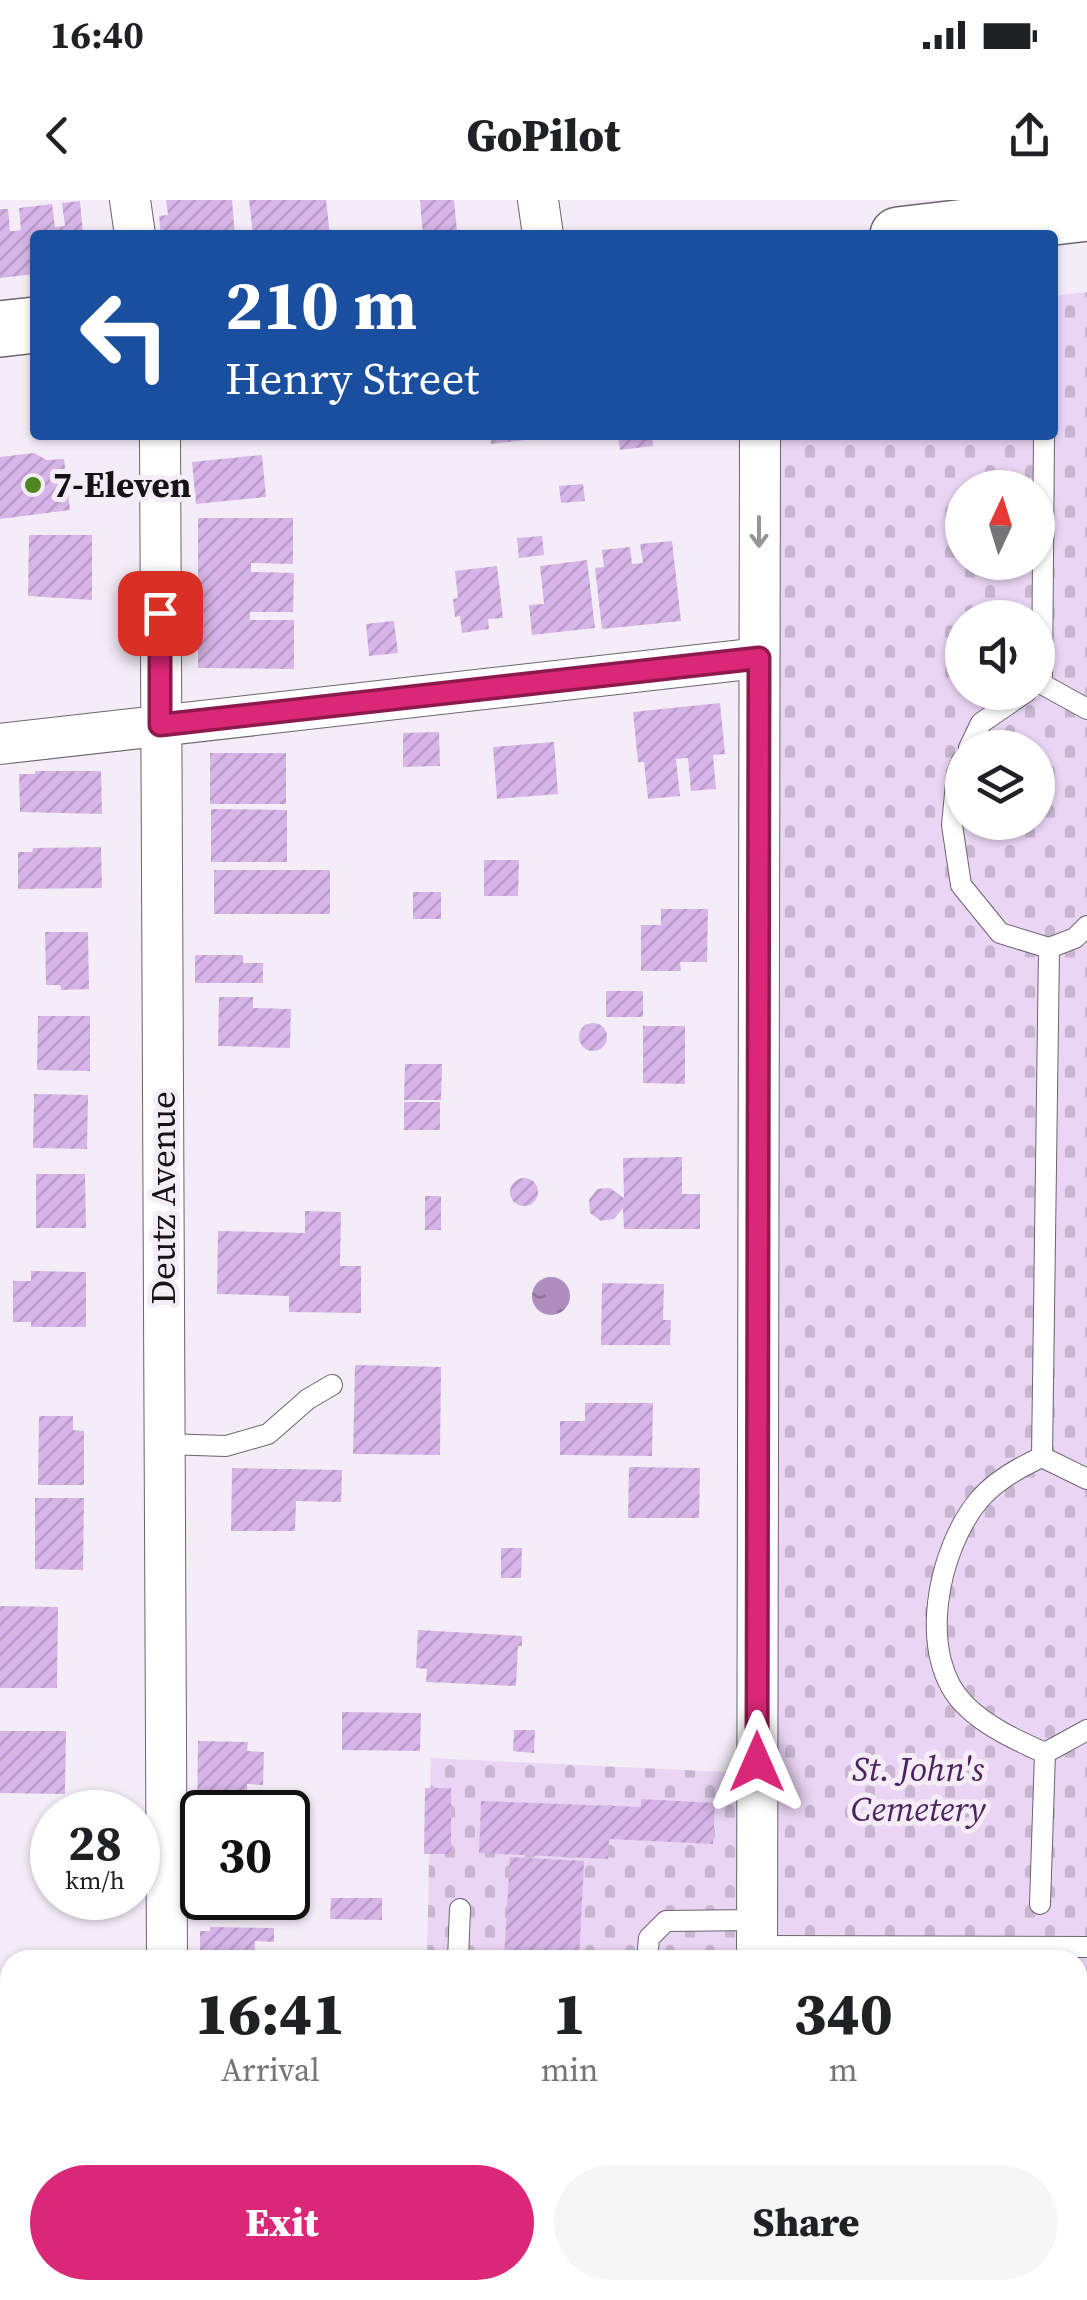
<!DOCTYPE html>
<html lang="en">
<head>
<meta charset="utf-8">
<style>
	body { margin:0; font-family:"Source Serif 4",serif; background:#f6f6f6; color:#202124; height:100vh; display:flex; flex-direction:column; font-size:38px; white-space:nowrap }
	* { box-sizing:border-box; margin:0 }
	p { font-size:32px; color:#757577 }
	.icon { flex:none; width:55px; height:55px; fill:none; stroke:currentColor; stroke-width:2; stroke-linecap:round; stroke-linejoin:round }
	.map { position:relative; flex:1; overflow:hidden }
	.side { position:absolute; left:0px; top:1750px; width:1088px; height:350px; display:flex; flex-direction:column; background:#fff; border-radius:30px 30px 0 0; box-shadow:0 2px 8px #0004 }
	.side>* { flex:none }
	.hud { position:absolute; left:30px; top:30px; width:1028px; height:210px; border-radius:10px; box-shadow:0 2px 8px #0004; background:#1a4fa0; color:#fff; overflow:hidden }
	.needle { width:65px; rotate:4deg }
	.fabs { position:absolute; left:945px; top:270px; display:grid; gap:20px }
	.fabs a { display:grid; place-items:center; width:110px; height:110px; border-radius:50%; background:#fff; box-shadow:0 2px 8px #0004; font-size:50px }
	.speed { position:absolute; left:30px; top:1590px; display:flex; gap:20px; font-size:50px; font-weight:700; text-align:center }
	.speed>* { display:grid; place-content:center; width:130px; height:130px; border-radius:50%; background:#fff; box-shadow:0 2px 8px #0004; line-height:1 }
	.speed small { font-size:25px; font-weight:400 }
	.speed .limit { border:5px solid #111; border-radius:15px; background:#fff; color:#111 }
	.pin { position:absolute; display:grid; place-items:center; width:85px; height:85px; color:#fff; margin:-42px; border-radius:20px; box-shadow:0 5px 15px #0006 }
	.me { position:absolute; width:110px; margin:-55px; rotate:0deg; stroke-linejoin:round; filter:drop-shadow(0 0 8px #0008) }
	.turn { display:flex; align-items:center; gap:35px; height:210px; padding:0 30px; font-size:45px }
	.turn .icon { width:130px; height:130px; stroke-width:2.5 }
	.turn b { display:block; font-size:70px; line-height:85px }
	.eta { display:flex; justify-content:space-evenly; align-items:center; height:170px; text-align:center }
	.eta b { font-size:60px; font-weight:800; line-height:70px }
	.cta { display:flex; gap:20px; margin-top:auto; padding:20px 30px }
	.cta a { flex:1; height:115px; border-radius:60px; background:#db2777; color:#fff; font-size:40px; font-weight:800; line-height:115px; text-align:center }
	.cta a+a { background:#f6f6f6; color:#202124 }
	.status { display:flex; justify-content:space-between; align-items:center; height:70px; padding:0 50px; background:#fff; direction:ltr }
	.status svg { height:28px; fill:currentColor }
	header { display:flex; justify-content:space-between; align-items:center; height:130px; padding:0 30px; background:#fff; font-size:45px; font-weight:800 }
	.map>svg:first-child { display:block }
	.cemetery { fill:url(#cemetery-stones); fill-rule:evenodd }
	.water { fill:url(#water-ripples) }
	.building { fill:url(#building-hatch) }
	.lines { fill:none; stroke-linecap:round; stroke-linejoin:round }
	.service-casing { stroke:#6b656f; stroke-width:22 }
	.minor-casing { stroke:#6b656f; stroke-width:42 }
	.secondary-casing { stroke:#6b656f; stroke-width:58 }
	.service { stroke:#fff; stroke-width:20 }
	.minor { stroke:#fff; stroke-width:40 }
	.secondary { stroke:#fff; stroke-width:55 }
	.oneway { stroke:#969596 }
	.route-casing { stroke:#8e194d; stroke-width:25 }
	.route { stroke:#db2777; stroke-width:18 }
	.poi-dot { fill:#4f8721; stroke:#f4edf8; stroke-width:4 }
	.labels { text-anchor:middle; stroke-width:10; stroke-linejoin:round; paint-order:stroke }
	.poi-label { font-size:35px; font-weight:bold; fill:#151316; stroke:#f4edf8; text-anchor:start }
	.street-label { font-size:35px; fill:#151316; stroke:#f4edf8 }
	.park-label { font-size:35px; font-style:italic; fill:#4d235f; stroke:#f4edf8 }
</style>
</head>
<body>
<div class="status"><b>16:40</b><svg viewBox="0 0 49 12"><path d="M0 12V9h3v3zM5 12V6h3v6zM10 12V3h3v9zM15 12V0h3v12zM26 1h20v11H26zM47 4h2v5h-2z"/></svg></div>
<header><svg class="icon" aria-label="back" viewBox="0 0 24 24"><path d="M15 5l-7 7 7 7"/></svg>GoPilot<svg class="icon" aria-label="share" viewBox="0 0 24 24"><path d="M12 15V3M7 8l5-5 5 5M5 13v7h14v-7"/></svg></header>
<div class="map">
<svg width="1087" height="2100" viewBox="0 0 1087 2100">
	<defs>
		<pattern id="cemetery-stones" width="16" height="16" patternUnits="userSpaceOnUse" patternTransform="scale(2.5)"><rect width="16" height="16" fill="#ead5f5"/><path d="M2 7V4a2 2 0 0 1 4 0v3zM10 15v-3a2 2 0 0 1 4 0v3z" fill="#c8b6d1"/></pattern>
		<pattern id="water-ripples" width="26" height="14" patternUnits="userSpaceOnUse" patternTransform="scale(2.5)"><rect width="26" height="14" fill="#af8ebf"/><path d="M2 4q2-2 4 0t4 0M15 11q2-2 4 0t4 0" fill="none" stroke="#8d739a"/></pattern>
		<pattern id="building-hatch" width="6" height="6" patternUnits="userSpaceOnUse" patternTransform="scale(2.5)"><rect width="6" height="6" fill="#d7b5e8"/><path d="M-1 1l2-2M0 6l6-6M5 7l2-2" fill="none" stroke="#b89bc6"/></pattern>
	</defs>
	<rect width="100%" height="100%" fill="#f4edf8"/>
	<path class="cemetery" d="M 1087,92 L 1087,1776 L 1078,1776 L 1078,1760 L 427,1760 L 431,1558 L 749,1573 L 752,235 L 1052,235 L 1053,96 ZM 962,288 L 1038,288 L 1038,362 L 962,362 ZM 962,418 L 1038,418 L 1038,492 L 962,492 ZM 962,548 L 1038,548 L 1038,622 L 962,622 Z"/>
	<circle class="water" cx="551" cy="1096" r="19"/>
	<g class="building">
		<polygon points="166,0 232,0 235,35 161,35 159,16 168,15"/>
		<polygon points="249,0 326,0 330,35 253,35"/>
		<polygon points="420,0 454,0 457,32 423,35"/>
		<polygon points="80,1 83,35 35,35 35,74 0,78 0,9 8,9 10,31 15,31 21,30 19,8 52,4 55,27 58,27 65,26 62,3"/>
		<polygon points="490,235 549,235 549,237 491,244"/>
		<polygon points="618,235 652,235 653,246 620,250"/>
		<polygon points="34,253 47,260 64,259 70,310 0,319 0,257"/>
		<polygon points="262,255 266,297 196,304 192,262"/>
		<polygon points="583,284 585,301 561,303 559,286"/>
		<polygon points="198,318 293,318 293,364 251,363 251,372 294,373 293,412 250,412 250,420 294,420 294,469 198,468"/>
		<polygon points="29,335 92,335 92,400 28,396"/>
		<polygon points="542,336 544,355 519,358 517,338"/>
		<polygon points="672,341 681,421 602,429 595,368 604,367 602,350 630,347 632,364 643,363 640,344"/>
		<polygon points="587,360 595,428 532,435 529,405 544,404 540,366"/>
		<polygon points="497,366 503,418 488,419 489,429 462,433 460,416 455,417 453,399 458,398 455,371"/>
		<polygon points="394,421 398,453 369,456 366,424"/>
		<polygon points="720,503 725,554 713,555 716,589 691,591 688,558 676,559 680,596 648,599 644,562 638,562 633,512"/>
		<polygon points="439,532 440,566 403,567 403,533"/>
		<polygon points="554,542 558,594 497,599 493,547"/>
		<rect x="210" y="553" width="76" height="51"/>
		<polygon points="35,571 101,571 102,614 20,612 19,574 35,574"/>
		<polygon points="211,609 287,610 287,662 211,662"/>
		<polygon points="101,647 102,688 18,689 18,652 32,652 33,648"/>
		<polygon points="484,660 519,660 518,696 484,696"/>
		<rect x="214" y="670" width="116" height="44"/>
		<rect x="413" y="692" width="28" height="27"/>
		<polygon points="661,709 708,709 707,762 680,762 681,771 641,771 641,725 661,725"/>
		<polygon points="45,732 88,732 89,789 61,790 60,785 46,785"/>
		<polygon points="195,755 243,755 243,763 263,763 263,783 195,783"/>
		<rect x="606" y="791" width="37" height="26"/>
		<polygon points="219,797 253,797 253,808 291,809 290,848 218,846"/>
		<polygon points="38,816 90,816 90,871 37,870"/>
		<circle cx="593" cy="837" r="14"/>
		<polygon points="643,826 685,826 685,884 643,883"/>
		<polygon points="405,864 442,864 441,900 404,900"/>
		<polygon points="34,894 88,895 87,949 33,948"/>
		<rect x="404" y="902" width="36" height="28"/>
		<polygon points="682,957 682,994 700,994 700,1029 624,1029 623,1008 614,1019 601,1021 590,1013 589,1000 597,989 610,988 624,998 623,958"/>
		<polygon points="36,974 85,974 86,1028 36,1028"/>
		<circle cx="524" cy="992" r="14"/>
		<rect x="425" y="996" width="16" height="34"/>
		<polygon points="305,1011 341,1012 340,1066 361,1066 361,1113 289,1112 289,1096 217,1094 218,1031 305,1033"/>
		<polygon points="31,1071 86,1072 86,1127 31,1127 31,1122 13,1122 13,1081 31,1081"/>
		<polygon points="602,1083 664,1084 663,1120 671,1120 670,1145 601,1145"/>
		<polygon points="355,1165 441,1167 440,1255 353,1254"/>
		<polygon points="585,1203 653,1203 652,1256 560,1255 560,1221 585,1221"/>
		<polygon points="39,1216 73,1216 73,1230 84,1231 84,1285 38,1285"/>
		<polygon points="629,1267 700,1268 699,1318 628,1318"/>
		<polygon points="232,1268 342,1270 341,1302 296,1301 295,1331 231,1331"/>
		<polygon points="35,1298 84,1298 83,1370 35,1369"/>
		<polygon points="501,1348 522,1348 521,1378 501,1378"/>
		<polygon points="0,1406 58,1407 57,1488 0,1488"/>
		<polygon points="418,1430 522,1436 522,1446 518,1446 516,1486 426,1482 427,1469 416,1468"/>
		<polygon points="342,1512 421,1513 420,1551 342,1550"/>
		<polygon points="514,1530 535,1530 534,1553 513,1551"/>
		<polygon points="0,1531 66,1531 65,1594 0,1593"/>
		<polygon points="198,1541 248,1542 247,1551 264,1552 263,1585 247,1584 247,1592 264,1593 264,1612 202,1612 202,1698 271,1698 270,1714 246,1714 246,1719 196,1718"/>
		<polygon points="425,1588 451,1588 451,1654 424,1654"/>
		<polygon points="641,1599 715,1603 713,1644 609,1639 608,1659 479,1653 481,1601 641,1607"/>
		<polygon points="510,1657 584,1661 579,1760 504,1760"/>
		<polygon points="331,1698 382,1698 382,1720 330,1719"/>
		<polygon points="210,1727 274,1728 274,1742 255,1741 255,1760 200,1760 200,1731 210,1731"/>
		<rect x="0" y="1820" width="10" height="100"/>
		<rect x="24" y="2090" width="81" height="10"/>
		<rect x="246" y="2090" width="57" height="10"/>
		<polygon points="629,2090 691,2090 690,2100 629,2100"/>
	</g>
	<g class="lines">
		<defs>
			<g id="service">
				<polyline points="1042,484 1044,235"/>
				<polyline points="1042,484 1087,509"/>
				<polyline points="969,548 981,523 1026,492"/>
				<polyline points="962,561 957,573 952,625 961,685 1000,733 1049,748 1075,738 1087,726"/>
				<polyline points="165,1244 226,1246 268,1234 308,1199 332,1185"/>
				<polyline points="1042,1257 1049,748"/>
				<path d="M 1042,1257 C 1020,1267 995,1281 979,1300 C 938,1349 915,1457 966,1506 C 987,1527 1018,1541 1045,1553 L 1087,1530"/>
				<polyline points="1042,1257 1087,1279"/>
				<polyline points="1040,1704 1045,1553"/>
				<polyline points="757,1746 1087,1747"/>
				<polyline points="458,1760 460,1709"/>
				<polyline points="647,1760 649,1738 666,1721 757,1720"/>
				<polyline points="461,2100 461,2090"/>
			</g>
			<g id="minor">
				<polyline points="130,0 135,35"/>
				<polyline points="538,0 543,35"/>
				<polyline points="160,235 167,1760"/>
				<polyline points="0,544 759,458"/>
				<polyline points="757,1760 760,235"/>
				<polyline points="0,2042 10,2041"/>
				<polyline points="757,2090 757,2100"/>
				<polyline points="163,2100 163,2090"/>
			</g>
			<g id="secondary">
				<polyline points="898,35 1087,13"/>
				<polyline points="0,129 35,125"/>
			</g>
		</defs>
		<use href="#service" class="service-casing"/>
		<use href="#minor" class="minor-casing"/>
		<use href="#secondary" class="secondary-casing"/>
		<use href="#service" class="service"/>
		<use href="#minor" class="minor"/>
		<use href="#secondary" class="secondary"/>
	</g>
	<defs><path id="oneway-shaft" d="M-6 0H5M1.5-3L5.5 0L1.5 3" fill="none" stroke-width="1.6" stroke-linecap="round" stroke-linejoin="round" transform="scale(2.5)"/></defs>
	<use class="oneway" href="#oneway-shaft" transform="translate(759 332) rotate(90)"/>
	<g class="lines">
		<defs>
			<polyline id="route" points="160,413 160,525 759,458 757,1562"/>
		</defs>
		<use href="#route" class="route-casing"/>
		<use href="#route" class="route"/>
	</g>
	<circle class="poi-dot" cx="33" cy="285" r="10"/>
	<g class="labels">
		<g class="poi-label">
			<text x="53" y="297">7-Eleven</text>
		</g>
		<g class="street-label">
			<text transform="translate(163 998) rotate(-90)" y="12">Deutz Avenue</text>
		</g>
		<g class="park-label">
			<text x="918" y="1581">St. John's<tspan x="918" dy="40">Cemetery</tspan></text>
		</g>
	</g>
</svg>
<div class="fabs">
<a><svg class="needle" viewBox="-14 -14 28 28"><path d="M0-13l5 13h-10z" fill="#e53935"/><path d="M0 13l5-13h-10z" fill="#757577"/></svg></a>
<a><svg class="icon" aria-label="sound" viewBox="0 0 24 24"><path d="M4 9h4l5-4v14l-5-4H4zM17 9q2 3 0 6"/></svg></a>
<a><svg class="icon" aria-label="layers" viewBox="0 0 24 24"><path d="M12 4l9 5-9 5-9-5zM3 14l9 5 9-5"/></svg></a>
</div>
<div class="speed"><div>28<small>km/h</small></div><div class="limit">30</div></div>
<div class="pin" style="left:160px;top:413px;background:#d93025"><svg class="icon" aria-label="arrive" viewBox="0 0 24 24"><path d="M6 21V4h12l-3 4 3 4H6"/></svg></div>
<svg class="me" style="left:757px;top:1562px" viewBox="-20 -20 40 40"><path d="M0-17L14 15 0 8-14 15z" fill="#db2777" stroke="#fff" stroke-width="4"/></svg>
<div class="hud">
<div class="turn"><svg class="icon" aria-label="left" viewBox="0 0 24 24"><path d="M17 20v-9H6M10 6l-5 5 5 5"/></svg><div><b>210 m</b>Henry Street</div></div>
</div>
<section class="side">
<div class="eta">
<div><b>16:41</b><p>Arrival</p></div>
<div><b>1</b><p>min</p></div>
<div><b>340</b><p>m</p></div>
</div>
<div class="cta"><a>Exit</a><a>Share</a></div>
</section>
</div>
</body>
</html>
